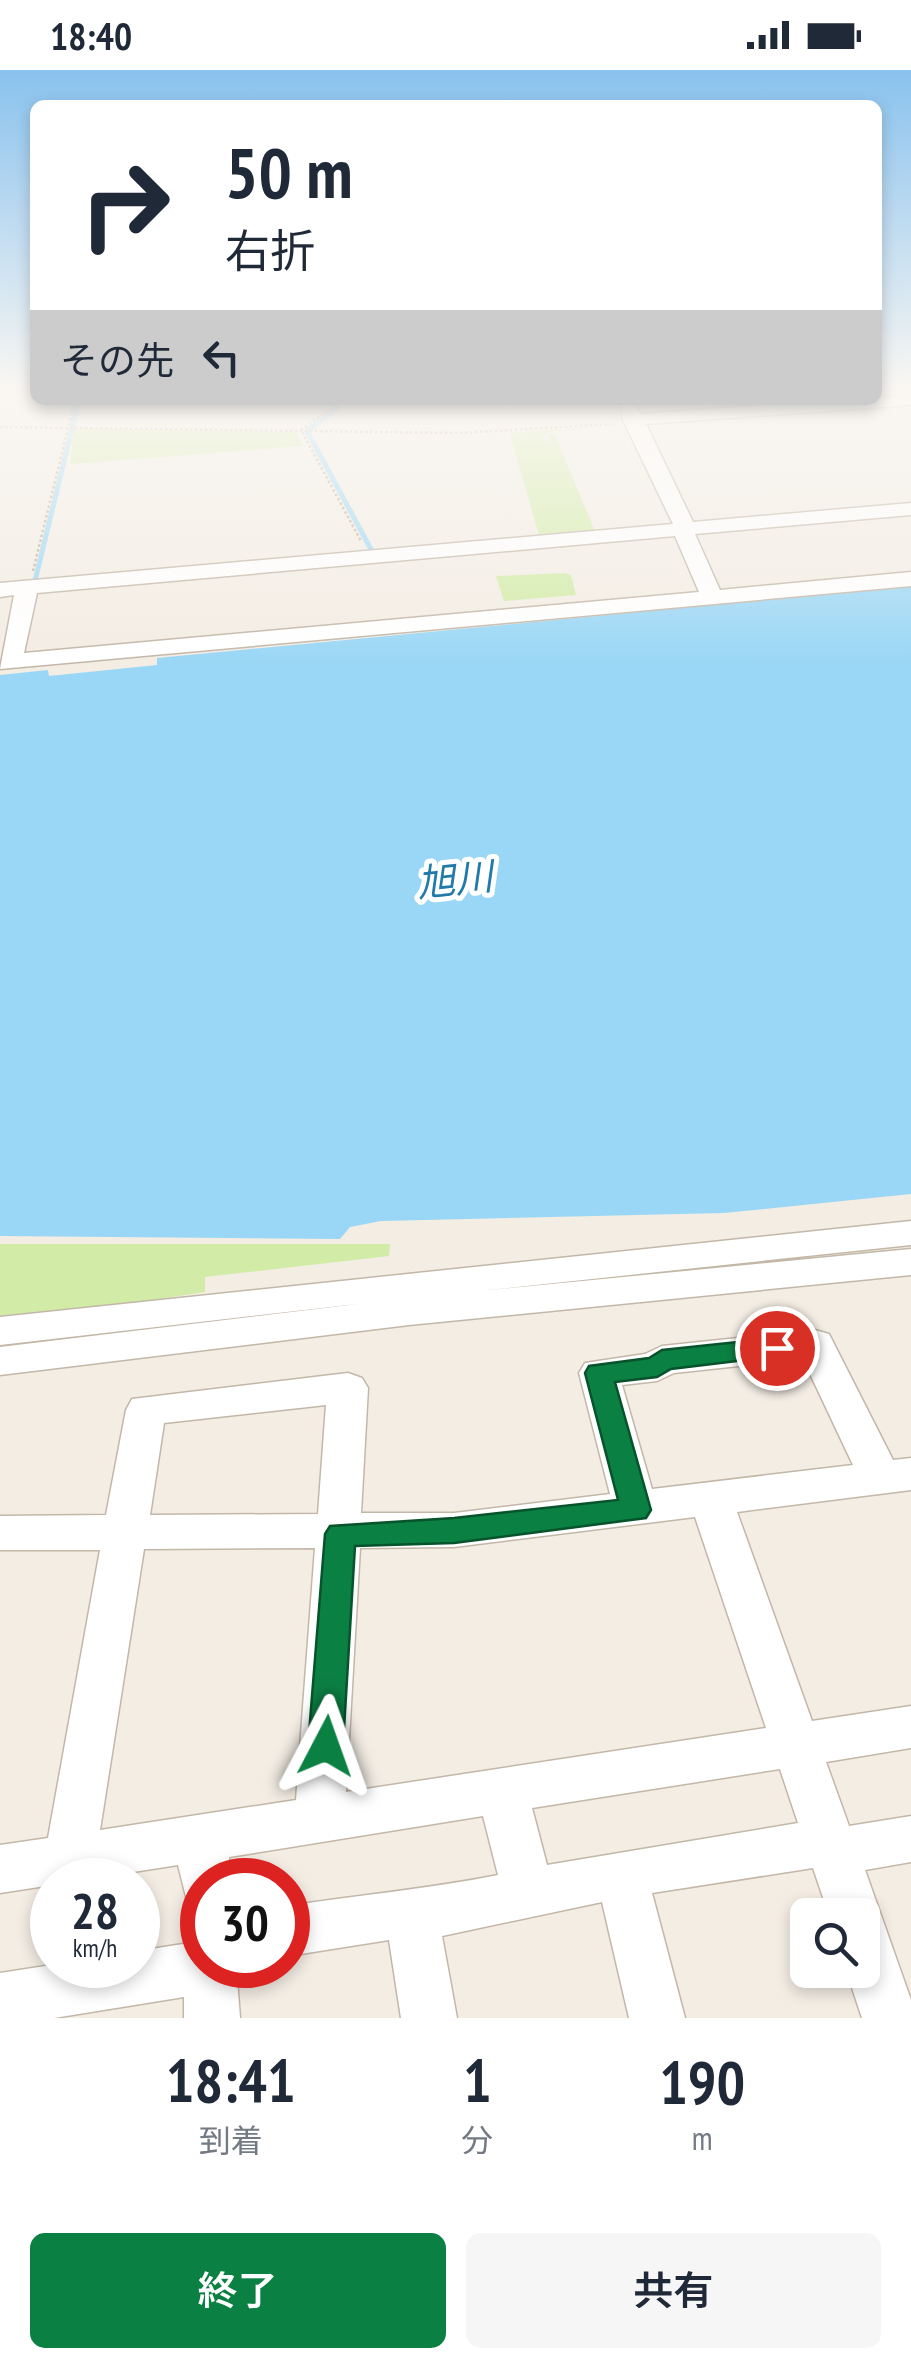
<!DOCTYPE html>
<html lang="ja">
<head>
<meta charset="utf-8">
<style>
	body { margin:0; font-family:"PT Sans Narrow","Noto Sans JP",sans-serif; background:#f6f6f7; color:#1f2937; height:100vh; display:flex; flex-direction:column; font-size:38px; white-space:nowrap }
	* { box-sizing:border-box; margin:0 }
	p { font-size:32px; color:#747a83 }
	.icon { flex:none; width:55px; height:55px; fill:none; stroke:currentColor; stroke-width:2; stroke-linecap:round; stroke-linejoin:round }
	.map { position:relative; height:1948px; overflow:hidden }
	.side { display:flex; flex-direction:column; background:#fff; flex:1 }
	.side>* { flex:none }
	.banner { position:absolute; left:30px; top:30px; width:852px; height:305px; border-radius:15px; box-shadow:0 5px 15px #0003; background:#fff; color:#1f2937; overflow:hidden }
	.fabs { position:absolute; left:790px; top:1828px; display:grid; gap:20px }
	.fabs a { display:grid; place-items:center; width:90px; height:90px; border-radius:15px; background:#fff; box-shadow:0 5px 15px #0003; font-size:50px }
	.speed { position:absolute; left:30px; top:1788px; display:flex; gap:20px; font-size:50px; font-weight:700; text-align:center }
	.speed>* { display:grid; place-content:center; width:130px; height:130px; border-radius:50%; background:#fff; box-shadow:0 5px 15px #0003; line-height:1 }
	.speed small { font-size:25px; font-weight:400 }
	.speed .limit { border:15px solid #d22; background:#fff; color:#111 }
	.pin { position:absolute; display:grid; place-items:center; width:85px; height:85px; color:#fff; margin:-42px; border:5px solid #fff; border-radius:50%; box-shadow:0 2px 10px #0007 }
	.me { position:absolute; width:110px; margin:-55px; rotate:4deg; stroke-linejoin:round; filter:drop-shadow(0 0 8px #0008) }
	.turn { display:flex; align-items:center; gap:35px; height:210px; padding:0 30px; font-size:45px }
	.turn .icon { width:130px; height:130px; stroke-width:2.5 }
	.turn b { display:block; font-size:70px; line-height:85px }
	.then { display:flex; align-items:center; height:95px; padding:0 30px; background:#0003; gap:20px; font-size:38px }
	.eta { display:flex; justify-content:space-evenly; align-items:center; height:170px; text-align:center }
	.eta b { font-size:60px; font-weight:600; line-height:70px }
	.cta { display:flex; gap:20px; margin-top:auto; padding:20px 30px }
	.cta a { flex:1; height:115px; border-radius:15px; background:#0b8043; color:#fff; font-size:40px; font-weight:600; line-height:115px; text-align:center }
	.cta a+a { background:#f6f6f7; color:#1f2937 }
	.status { display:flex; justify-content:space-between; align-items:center; height:70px; padding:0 50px; background:#fff; direction:ltr }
	.status svg { height:28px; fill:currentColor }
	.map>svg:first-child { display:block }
	.green { fill:#d2eca8 }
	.water { fill:#9ad7f6 }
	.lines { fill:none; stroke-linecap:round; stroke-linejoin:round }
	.stream { stroke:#9ad7f6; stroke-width:5 }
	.minor-casing { stroke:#c3b7a8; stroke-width:3 }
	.path { stroke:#c3af95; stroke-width:2.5; stroke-dasharray:2.5 2.5; stroke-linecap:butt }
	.minor { fill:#fff; fill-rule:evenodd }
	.route { fill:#0b8043; stroke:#07532c; stroke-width:2.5 }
	.labels { text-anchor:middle; stroke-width:10; stroke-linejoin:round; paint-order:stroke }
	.water-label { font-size:38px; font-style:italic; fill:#217aaa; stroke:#fff }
</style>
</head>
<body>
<div class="status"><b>18:40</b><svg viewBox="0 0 49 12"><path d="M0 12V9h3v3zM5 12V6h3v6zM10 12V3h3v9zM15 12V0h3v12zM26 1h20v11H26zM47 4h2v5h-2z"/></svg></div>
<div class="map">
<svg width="911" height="1948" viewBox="0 0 911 1948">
	<rect width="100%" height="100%" fill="#f3ede4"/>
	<g class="green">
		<polygon points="621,355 549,362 540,367 548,372 549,364 554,363 596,464 540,469 510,363"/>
		<polygon points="74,359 296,362 303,376 70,394"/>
		<polygon points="565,503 571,505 576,525 504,531 496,506"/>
		<polygon points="0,1174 390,1174 389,1186 205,1207 205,1222 0,1253"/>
	</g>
	<polygon class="water" points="911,516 911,1124 724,1143 381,1151 350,1157 340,1169 0,1166 0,605 48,600 49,606 157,595 157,588"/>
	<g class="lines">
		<g class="stream">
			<polyline points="333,330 337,338 307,361 373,483"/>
			<polyline points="34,515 79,330"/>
		</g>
		<defs>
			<g id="minor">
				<path d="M 911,325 L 911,335 L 646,354 L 693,452 L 911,433 L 911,445 L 695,464 L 720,520 L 911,502 L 911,516 L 0,599 L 14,525 L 0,527 L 0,513 L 673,454 L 623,350 L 621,331 L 633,331 L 640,344 ZM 675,466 L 699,522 L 24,583 L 37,523 Z"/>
				<polygon points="911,1151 911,1175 479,1221 911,1179 911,1205 409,1255 0,1305 0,1277 366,1233 0,1275 0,1247"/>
				<path d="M 815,1260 L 829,1264 L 893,1390 L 911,1388 L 911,1420 L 737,1442 L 812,1651 L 911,1636 L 911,1678 L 826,1692 L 849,1756 L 911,1746 L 911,1792 L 865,1800 L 911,1930 L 911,1948 L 862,1948 L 846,1900 L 862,1900 L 862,1845 L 829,1845 L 813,1798 L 652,1823 L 685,1948 L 629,1948 L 602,1832 L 442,1866 L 457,1948 L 401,1948 L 389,1870 L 288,1886 L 288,1836 C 359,1825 428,1819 498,1805 L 483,1746 L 229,1787 L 230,1810 L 202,1810 L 202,1834 L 186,1827 L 178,1795 L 82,1810 L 52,1810 L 52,1815 L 0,1823 L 0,1775 L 48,1768 L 100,1480 L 0,1480 L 0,1446 L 106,1445 L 126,1340 L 132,1329 L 348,1303 L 362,1308 L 368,1318 L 361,1443 L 454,1443 L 610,1424 L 579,1303 L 585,1293 L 645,1284 L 662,1276 ZM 803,1289 L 853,1395 L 652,1419 L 622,1315 L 657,1311 L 674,1303 ZM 326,1335 L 318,1444 L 150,1445 L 164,1353 ZM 695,1447 L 766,1658 L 346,1722 L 360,1478 L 454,1477 ZM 315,1478 L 296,1730 L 100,1760 L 144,1479 ZM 780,1699 L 798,1753 L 547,1795 L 532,1738 Z"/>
				<polygon points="202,1871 202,1895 236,1895 240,1948 184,1948 184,1927 54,1948 0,1948 0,1903 52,1895 138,1895 138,1881"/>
			</g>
		</defs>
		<use href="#minor" class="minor-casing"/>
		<g class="path">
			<polyline points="329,330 333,337 301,360 361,471"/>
			<polyline points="0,357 460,363 611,354"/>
			<polyline points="33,501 75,330"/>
		</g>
		<use href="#minor" class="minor"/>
	</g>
	<linearGradient id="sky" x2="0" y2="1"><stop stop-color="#89c2ee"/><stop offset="0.54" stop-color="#faf7f3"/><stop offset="1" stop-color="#faf7f3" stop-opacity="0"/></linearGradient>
	<rect width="911" height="592" fill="url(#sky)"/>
	<polygon class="route" points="777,1268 791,1278 787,1285 671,1299 657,1307 615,1312 651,1440 646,1448 454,1473 355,1476 343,1676 338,1686 326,1691 313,1686 308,1676 325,1464 330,1456 454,1448 618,1430 585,1303 589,1296 649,1288 662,1280"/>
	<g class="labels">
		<g class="water-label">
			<text transform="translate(455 810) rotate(-6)" y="13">旭川</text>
		</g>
	</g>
</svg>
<div class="fabs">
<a><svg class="icon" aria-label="search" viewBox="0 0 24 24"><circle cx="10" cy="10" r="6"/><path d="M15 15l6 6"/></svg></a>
</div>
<div class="speed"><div>28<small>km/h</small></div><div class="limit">30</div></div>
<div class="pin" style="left:777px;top:1278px;background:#d93025"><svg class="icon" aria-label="arrive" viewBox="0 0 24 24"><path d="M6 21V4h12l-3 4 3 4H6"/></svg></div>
<svg class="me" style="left:326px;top:1676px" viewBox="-20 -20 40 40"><path d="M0-17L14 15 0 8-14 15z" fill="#0b8043" stroke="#fff" stroke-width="4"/></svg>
<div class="banner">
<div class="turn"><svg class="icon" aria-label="right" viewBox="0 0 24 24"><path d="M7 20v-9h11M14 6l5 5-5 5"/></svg><div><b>50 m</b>右折</div></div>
<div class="then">その先<svg class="icon" aria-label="left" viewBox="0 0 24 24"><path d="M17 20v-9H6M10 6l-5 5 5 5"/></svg></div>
</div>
</div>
<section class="side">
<div class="eta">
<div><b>18:41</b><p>到着</p></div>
<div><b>1</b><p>分</p></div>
<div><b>190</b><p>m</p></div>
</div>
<div class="cta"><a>終了</a><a>共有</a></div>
</section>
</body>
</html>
